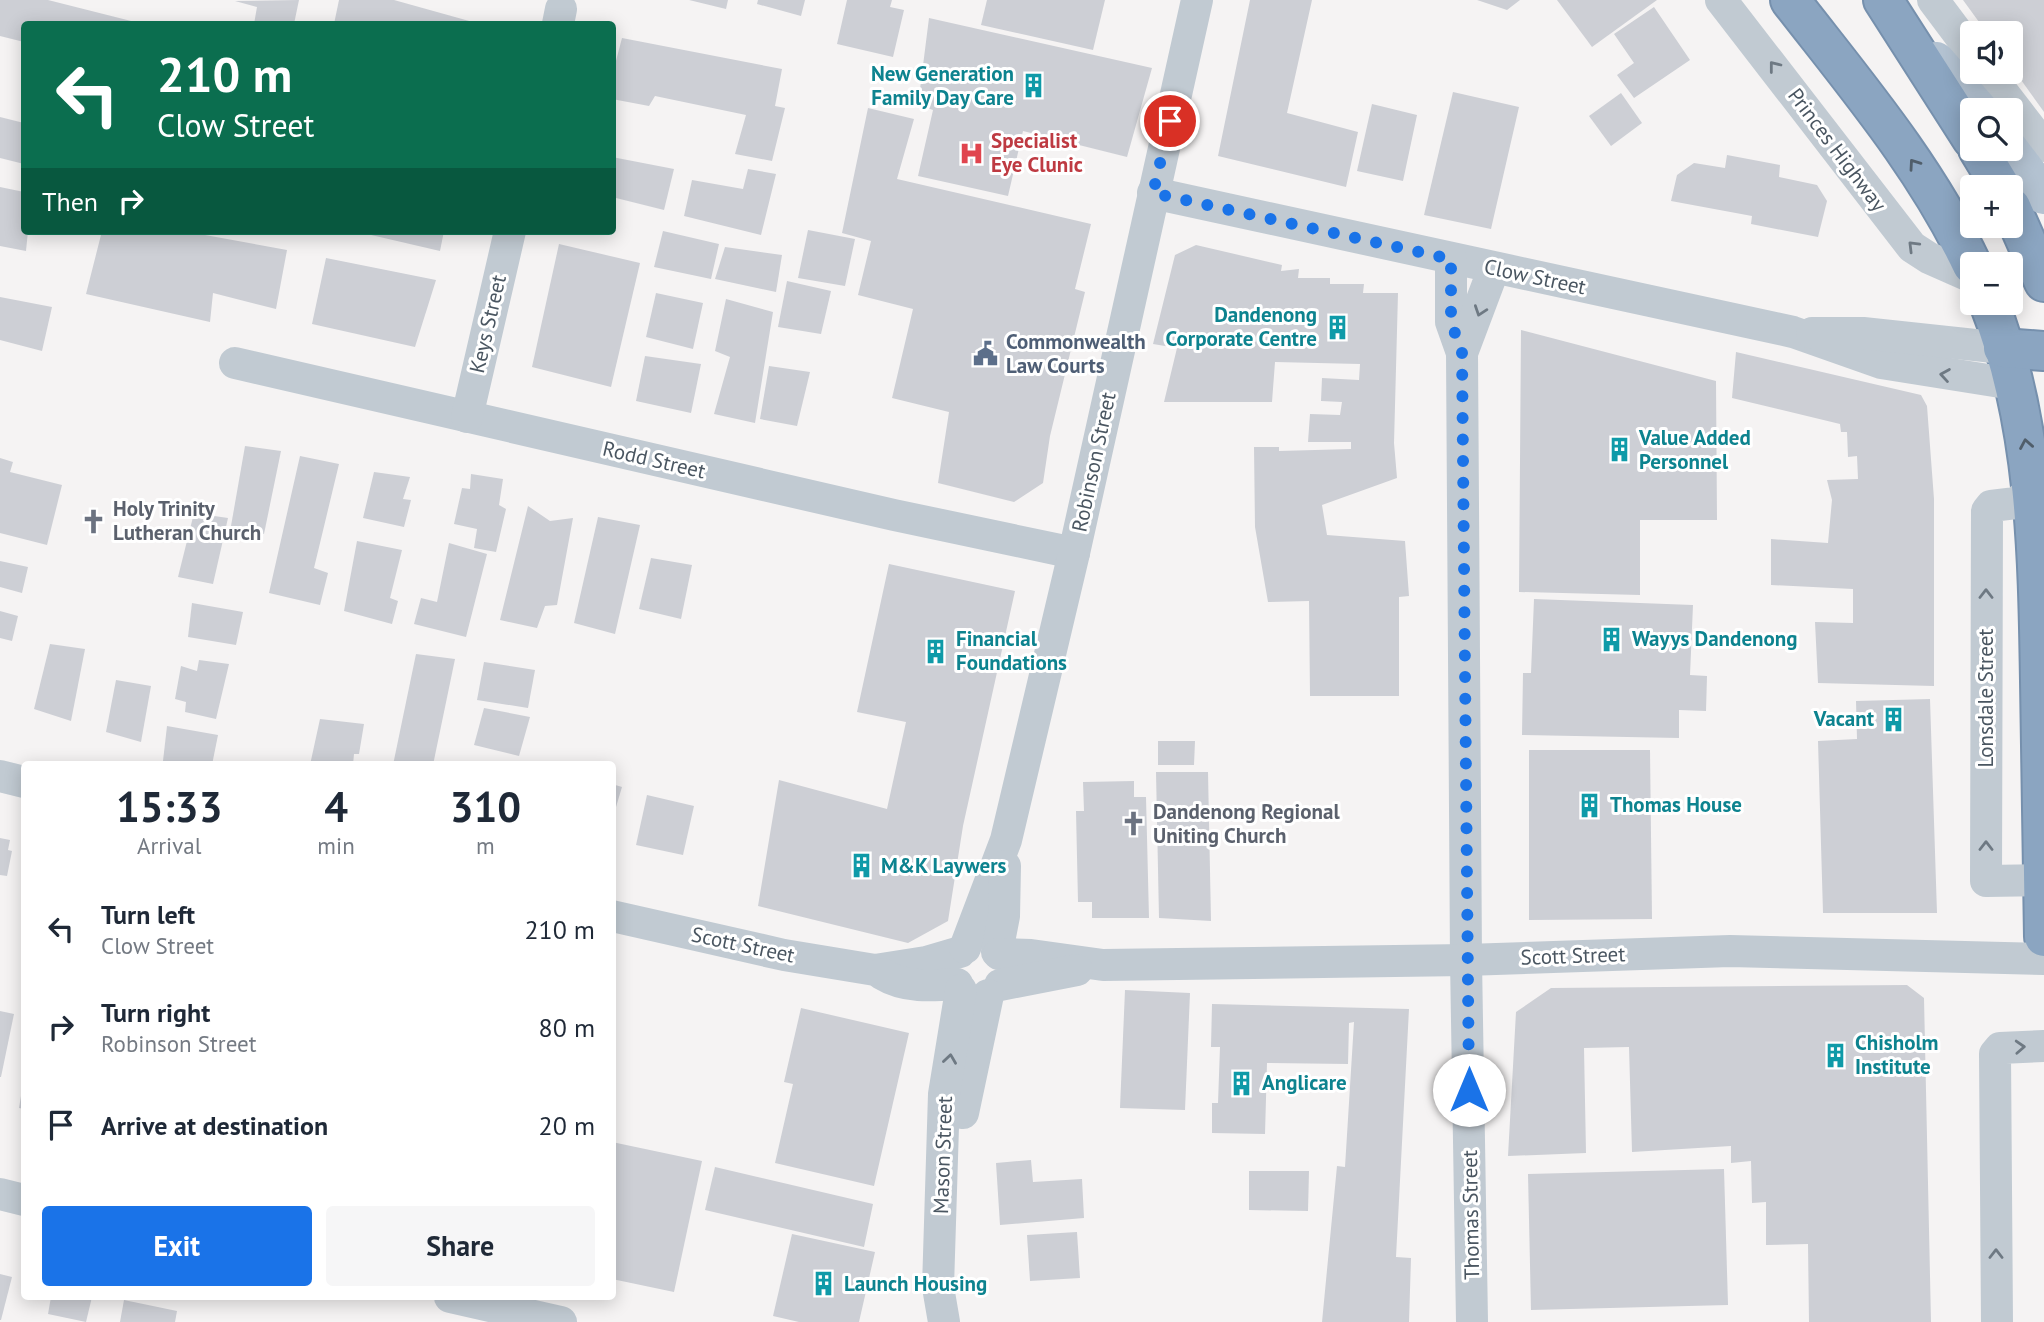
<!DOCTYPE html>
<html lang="en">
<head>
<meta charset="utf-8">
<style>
	body { margin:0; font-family:"PT Sans",sans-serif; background:#f6f6f7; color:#1f2937; height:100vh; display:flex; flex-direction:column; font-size:26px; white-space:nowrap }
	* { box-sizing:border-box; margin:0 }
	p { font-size:23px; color:#747a83 }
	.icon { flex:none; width:38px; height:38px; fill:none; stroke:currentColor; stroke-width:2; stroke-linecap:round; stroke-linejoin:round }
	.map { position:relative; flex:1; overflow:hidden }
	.drawer { position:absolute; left:21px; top:761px; width:595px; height:539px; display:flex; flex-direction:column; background:#fff; border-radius:7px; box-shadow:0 4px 18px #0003 }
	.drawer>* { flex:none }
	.hud { position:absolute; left:21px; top:21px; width:595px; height:214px; border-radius:7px; box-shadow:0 4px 18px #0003; background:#0b6e4f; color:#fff; overflow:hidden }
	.controls { position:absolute; left:1960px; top:21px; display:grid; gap:14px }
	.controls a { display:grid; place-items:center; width:63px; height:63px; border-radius:7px; background:#fff; box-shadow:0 4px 18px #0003; font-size:35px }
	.pin { position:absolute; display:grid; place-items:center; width:60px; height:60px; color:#fff; margin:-30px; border:4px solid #fff; border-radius:50%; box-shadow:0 2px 7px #0007 }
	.me { position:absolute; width:77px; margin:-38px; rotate:0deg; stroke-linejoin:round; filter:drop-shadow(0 0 5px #0008) }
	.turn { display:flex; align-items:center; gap:24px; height:147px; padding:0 21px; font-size:32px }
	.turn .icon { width:91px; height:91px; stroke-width:2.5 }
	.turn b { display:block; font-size:49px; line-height:60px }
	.then { display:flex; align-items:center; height:66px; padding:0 21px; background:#0003; gap:14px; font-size:26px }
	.eta { display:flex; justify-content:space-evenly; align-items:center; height:119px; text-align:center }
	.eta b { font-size:42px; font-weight:600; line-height:49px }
	.cta { display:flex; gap:14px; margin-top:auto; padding:14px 21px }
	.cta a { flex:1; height:80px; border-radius:7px; background:#1a73e8; color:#fff; font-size:28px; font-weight:600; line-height:80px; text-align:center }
	.cta a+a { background:#f6f6f7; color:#1f2937 }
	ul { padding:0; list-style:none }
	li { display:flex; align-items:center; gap:21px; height:98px; padding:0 21px }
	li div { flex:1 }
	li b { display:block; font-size:26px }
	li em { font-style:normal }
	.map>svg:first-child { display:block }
	.building { fill:#cdcfd5 }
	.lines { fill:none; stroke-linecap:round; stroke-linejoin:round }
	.highway-casing { stroke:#7690ad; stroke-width:42 }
	.minor { stroke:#c1cad2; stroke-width:32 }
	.major { stroke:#b3c2d1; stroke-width:38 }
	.highway { stroke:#8ba5c1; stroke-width:38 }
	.oneway { stroke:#6e7983 }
	.oneway2 { stroke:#505e6b }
	.route { stroke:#1a73e8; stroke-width:12; stroke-dasharray:0 21.6 }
	.labels { text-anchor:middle; stroke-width:6; stroke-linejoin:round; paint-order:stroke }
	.culture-label { font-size:21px; font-weight:bold; fill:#0d838f; stroke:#fff; text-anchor:start }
	.health-label { font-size:21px; font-weight:bold; fill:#be3a42; stroke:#fff; text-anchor:start }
	.street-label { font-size:21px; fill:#4a5661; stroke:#fff }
	.service-label { font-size:21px; font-weight:bold; fill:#4e5e75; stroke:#fff; text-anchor:start }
	.worship-label { font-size:21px; font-weight:bold; fill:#5b616d; stroke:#fff; text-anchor:start }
</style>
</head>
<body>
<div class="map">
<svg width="2044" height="1322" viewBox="0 0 2044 1322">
	<rect width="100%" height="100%" fill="#f5f3f3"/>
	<g class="building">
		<polygon points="0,0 48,0 143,24 24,24 24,42 0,36"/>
		<polygon points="299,0 294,24 254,24 257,7 235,1"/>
		<polygon points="339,0 394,0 480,24 334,24"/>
		<polygon points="689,0 728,0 726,9"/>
		<polygon points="758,0 805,0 801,16 757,4"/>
		<polygon points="847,0 892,0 890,7 904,10 893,57 837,44"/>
		<polygon points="987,0 1105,0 1093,50 981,25"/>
		<polygon points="1250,0 1312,0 1287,113 1358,132 1346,187 1218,156"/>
		<polygon points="1477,0 1520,0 1507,10"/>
		<polygon points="1557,0 1657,0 1592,47"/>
		<polygon points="1963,0 2044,0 2044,112 2011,66 2011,33 1987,33"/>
		<polygon points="1654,7 1690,60 1634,98 1617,75 1634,63 1614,34"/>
		<polygon points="929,18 1152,68 1127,157 1023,131 1008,196 918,176 933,110 918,105"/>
		<polygon points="622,38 782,69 775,106 785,108 772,161 735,154 746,115 655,96 649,106 612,99 612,76"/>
		<polygon points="1453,92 1519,107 1491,229 1424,215"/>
		<polygon points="1621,93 1642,123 1611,146 1589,116"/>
		<polygon points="1372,104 1417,115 1403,181 1357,171"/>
		<polygon points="868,108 914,119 897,179 1091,224 1075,289 1085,292 1050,436 1043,483 1014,502 938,483 949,412 892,398 913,309 858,295 871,241 842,233"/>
		<polygon points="0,117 24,123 24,164 0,158"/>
		<polygon points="1727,155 1780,165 1779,177 1817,185 1827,201 1818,237 1751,224 1752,216 1671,201 1677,175 1694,163 1725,168"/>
		<polygon points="612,157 674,169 664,210 612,197"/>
		<polygon points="748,169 776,174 761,235 684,216 692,180 743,189"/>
		<polygon points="0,187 24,192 24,231 28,231 26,251 0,246"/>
		<polygon points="808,230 855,239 845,286 798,278"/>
		<polygon points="102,231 183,231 287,250 276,309 213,293 210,322 86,294"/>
		<polygon points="354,231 444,231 440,251"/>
		<polygon points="663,231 719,244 711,279 654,267"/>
		<polygon points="559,244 640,263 611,387 532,367"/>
		<polygon points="1196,245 1282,265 1281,271 1299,269 1298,278 1330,278 1330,284 1364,284 1363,293 1398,293 1394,443 1397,478 1322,505 1327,535 1405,541 1409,596 1399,597 1399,696 1310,696 1309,601 1268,602 1255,527 1254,447 1279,447 1279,451 1351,449 1351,442 1308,442 1310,414 1340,415 1342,402 1321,401 1322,378 1359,380 1360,364 1275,362 1272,402 1164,402 1177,348 1153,344 1175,255"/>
		<polygon points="725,247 782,255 776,292 715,279"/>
		<polygon points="326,258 436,280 415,347 312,324"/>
		<polygon points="787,281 831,291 821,334 778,327"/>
		<polygon points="656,293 703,303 693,349 646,337"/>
		<polygon points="0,297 52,307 42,351 0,340"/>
		<polygon points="726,299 773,312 755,423 714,414 730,357 715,351"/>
		<polygon points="1521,330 1716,381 1717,520 1640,520 1640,595 1519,592"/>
		<polygon points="1736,352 1921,395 1927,406 1934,499 1934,686 1818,683 1815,622 1853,623 1853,589 1771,585 1771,539 1828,543 1832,500 1827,480 1858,479 1857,456 1848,457 1847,432 1841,432 1840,424 1732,398"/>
		<polygon points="645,356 701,364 691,413 636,401"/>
		<polygon points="769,366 810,372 797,426 760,419"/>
		<polygon points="245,446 281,451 264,534 231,526"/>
		<polygon points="300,456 339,464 314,568 328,573 320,605 269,593"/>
		<polygon points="0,458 13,462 10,472 62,485 47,545 0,533"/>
		<polygon points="374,472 410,477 403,499 411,500 404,527 363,518"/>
		<polygon points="471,474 503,479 499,505 506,509 496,552 474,548 477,529 454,524 462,488 470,489"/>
		<polygon points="528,506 550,521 573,518 557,605 545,606 537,628 500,620"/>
		<polygon points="194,513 228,518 213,584 178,577"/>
		<polygon points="598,517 640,525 615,634 574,623"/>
		<polygon points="357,541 402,550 390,598 398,601 392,624 344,611"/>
		<polygon points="449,543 487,554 466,637 414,624 421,598 437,602"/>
		<polygon points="651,558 692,565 681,619 639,609"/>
		<polygon points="0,561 28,567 22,593 0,587"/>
		<polygon points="889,564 1015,591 963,826 948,921 908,943 758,906 779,780 887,809 906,722 857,712"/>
		<polygon points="1534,599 1693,605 1690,675 1707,676 1706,711 1679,710 1679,738 1522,735 1523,673 1531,673"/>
		<polygon points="192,603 243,612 236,645 188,637"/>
		<polygon points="0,611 18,616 12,641 0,638"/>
		<polygon points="50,644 85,649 71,721 34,709"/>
		<polygon points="416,654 455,659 433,765 393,765"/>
		<polygon points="199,660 229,664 216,719 185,712 186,702 175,699 181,666 197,671"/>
		<polygon points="484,662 535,670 528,708 477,700"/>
		<polygon points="116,680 151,686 141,742 106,732"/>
		<polygon points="1930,699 1937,913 1823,913 1818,741 1857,739 1856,701"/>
		<polygon points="484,708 530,717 519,756 474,745"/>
		<polygon points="320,719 364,724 359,754 354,754 353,765 310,765"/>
		<polygon points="167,726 218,735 212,765 163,761"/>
		<polygon points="1158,741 1195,741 1194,765 1158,765"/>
		<polygon points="1529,750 1650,750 1652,919 1529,920"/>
		<polygon points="1156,772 1208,772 1211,921 1159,918"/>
		<polygon points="1134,781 1134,797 1146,797 1149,918 1092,918 1092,902 1078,902 1076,811 1084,811 1083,782"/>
		<polygon points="612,784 622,787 613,817 612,817"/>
		<polygon points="647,795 694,806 683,855 636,845"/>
		<polygon points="0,838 10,840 8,850 12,851 7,876 0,875"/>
		<polygon points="1907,985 1924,998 1931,1322 1809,1322 1808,1244 1766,1245 1766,1202 1752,1203 1751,1161 1731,1163 1731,1146 1632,1152 1629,1047 1584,1048 1586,1153 1508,1156 1516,1012 1551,988"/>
		<polygon points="1125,990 1190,993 1185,1110 1120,1108"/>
		<polygon points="1212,1004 1409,1009 1396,1257 1411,1258 1409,1322 1322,1322 1337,1166 1345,1167 1354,1022 1349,1023 1348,1064 1267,1063 1265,1134 1212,1133 1212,1103 1218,1103 1220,1047 1211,1047"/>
		<polygon points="801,1008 909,1033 874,1186 775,1163 793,1084 784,1082"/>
		<polygon points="0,1011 14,1014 1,1077 0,1077"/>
		<polygon points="23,1084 24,1084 24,1109 19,1108"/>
		<polygon points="612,1142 702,1161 674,1292 612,1279"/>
		<polygon points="1031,1160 1033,1182 1082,1179 1084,1218 1000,1225 996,1163"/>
		<polygon points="715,1167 873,1204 864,1247 705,1210"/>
		<polygon points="1724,1169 1728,1305 1531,1310 1528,1174"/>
		<polygon points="1249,1171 1309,1171 1308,1211 1249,1210"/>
		<polygon points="1077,1232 1080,1278 1030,1281 1027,1235"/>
		<polygon points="792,1234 875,1252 859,1322 799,1322 773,1316"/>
		<polygon points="0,1274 12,1277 1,1320 0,1320"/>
		<polygon points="51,1297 92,1297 86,1322 48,1314"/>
		<polygon points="124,1300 177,1311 175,1322 120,1322"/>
	</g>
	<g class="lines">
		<defs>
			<g id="highway">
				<path d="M 1790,0 C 1856,85 1926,167 1972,265"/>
				<polyline points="1883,0 1972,139"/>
				<polyline points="1978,149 2001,187"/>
				<polyline points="2011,207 2044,282"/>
				<path d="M 1989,303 C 2036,423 2038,554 2040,681 C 2042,767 2043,852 2044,937"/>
				<polyline points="2003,348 2044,351"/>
			</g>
		</defs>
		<use href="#highway" class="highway-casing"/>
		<g class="minor">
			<polyline points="1721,0 1912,247 1929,258 1972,277"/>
			<polyline points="1933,0 1972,52"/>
			<polyline points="558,24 561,9"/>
			<polyline points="1987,72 2044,146"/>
			<polyline points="1153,193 1793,332 1881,363 2013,384"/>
			<polyline points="1451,259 1451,322 1462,353 1466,960 1472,1322"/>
			<polyline points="1812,333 1863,333 2003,348"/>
			<polyline points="1462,353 1494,268"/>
			<polyline points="235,363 894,515 1074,553"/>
			<polyline points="467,417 510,231"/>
			<polyline points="2032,490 2016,503 1991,506 1987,511 1986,881 2044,880"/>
			<polyline points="0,776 24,782"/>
			<polyline points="612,916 784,955 875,970 926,962 960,952"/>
			<polyline points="965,948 1006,840 1074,553 1197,0"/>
			<polyline points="997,952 1004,916 1005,866"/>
			<polyline points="999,954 1031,955 1103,965 1466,960 1730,951 2044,959"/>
			<path d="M 882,974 C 905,988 931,986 957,984"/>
			<polyline points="1000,985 1077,970"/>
			<polyline points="963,1113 988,995"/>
			<polyline points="0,1194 24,1200"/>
			<polyline points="450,1297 561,1322"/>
			<polyline points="944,1322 938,1287 944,1094 961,990"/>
			<polyline points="1997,1322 1995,1054 2000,1048 2044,1046"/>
		</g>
		<g class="major">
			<polyline points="1936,61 1979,110"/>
			<polyline points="2009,149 2044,195"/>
		</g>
		<use href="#highway" class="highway"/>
	</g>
	<defs><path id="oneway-chevron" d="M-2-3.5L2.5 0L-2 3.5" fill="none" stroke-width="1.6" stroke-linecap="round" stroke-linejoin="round" transform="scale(1.75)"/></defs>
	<g class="oneway">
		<use href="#oneway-chevron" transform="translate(1774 66) rotate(-128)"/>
		<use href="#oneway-chevron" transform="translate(1913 246) rotate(-135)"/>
		<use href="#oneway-chevron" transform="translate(1480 311) rotate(109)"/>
		<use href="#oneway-chevron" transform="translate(1945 375) rotate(-171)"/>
		<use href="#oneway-chevron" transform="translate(1986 594) rotate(-90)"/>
		<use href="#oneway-chevron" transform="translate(1986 846) rotate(-90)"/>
		<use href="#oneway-chevron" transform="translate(2020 1047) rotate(-3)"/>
		<use href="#oneway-chevron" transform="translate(950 1059) rotate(-82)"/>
		<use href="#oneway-chevron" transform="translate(1996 1254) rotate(-90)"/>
	</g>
	<g class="oneway2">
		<use href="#oneway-chevron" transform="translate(1914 164) rotate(-125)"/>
		<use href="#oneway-chevron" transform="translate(2026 444) rotate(-100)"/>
	</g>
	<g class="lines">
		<polyline class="route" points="1170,121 1153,193 1451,259 1451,322 1462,353 1469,1090"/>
	</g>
	<defs>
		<symbol id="building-bare" viewBox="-9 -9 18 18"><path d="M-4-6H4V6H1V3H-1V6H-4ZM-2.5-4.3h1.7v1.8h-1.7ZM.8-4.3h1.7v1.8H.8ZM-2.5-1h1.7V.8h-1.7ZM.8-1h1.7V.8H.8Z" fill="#0f9aa8" stroke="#fff" stroke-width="2.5" paint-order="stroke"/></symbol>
		<symbol id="hospital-bare" viewBox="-9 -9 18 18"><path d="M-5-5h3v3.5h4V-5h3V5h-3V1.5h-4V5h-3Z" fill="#e0444e" stroke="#fff" stroke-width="2.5" paint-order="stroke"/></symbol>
		<symbol id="civic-bare" viewBox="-9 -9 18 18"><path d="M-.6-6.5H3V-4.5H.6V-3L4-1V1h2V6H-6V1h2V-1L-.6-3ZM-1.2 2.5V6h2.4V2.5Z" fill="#5c6f8a" stroke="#fff" stroke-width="2.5" paint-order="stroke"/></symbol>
		<symbol id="church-bare" viewBox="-9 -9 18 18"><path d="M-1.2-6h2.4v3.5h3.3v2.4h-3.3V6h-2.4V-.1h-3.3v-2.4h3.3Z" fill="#6b7280" stroke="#fff" stroke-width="2.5" paint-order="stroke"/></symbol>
	</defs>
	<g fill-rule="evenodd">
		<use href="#building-bare" x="1016" y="68" width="35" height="35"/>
		<use href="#hospital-bare" x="954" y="136" width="35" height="35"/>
		<use href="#building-bare" x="1320" y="310" width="35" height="35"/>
		<use href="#civic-bare" x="968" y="336" width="35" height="35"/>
		<use href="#building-bare" x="1602" y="432" width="35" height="35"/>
		<use href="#church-bare" x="76" y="504" width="35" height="35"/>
		<use href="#building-bare" x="1594" y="622" width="35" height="35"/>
		<use href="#building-bare" x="918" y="634" width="35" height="35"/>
		<use href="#building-bare" x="1876" y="702" width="35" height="35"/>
		<use href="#building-bare" x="1572" y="788" width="35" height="35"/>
		<use href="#church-bare" x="1116" y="806" width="35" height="35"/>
		<use href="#building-bare" x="844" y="848" width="35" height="35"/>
		<use href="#building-bare" x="1818" y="1038" width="35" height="35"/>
		<use href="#building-bare" x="1224" y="1066" width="35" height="35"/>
		<use href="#building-bare" x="806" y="1266" width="35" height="35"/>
	</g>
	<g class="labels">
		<g class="culture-label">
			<text x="1014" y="81" text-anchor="end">New Generation<tspan x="1014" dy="24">Family Day Care</tspan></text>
			<text x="1317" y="322" text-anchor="end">Dandenong<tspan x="1317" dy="24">Corporate Centre</tspan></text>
			<text x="1639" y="445">Value Added<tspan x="1639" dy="24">Personnel</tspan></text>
			<text x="956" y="646">Financial<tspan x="956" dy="24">Foundations</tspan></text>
			<text x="1632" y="646">Wayys Dandenong</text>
			<text x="1874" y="726" text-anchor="end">Vacant</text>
			<text x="1610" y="812">Thomas House</text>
			<text x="881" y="873">M&amp;K Laywers</text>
			<text x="1855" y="1050">Chisholm<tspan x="1855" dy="24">Institute</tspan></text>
			<text x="1262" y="1090">Anglicare</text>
			<text x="844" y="1291">Launch Housing</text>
		</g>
		<g class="health-label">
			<text x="991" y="148">Specialist<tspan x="991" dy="24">Eye Clunic</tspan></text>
		</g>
		<g class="street-label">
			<text transform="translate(1837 150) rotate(53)" y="7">Princes Highway</text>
			<text transform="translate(1535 277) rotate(12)" y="7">Clow Street</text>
			<text transform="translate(488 324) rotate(-77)" y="7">Keys Street</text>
			<text transform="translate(654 460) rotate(13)" y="7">Rodd Street</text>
			<text transform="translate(1094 462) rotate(-78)" y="7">Robinson Street</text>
			<text transform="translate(1986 698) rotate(-90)" y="7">Lonsdale Street</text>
			<text transform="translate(743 945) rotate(12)" y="7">Scott Street</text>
			<text transform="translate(1573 956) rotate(-2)" y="7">Scott Street</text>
			<text transform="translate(943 1155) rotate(-88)" y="7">Mason Street</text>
			<text transform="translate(1471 1215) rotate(-91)" y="7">Thomas Street</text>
		</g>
		<g class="service-label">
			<text x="1006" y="349">Commonwealth<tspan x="1006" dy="24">Law Courts</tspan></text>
		</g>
		<g class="worship-label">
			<text x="113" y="516">Holy Trinity<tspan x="113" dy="24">Lutheran Church</tspan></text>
			<text x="1153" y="819">Dandenong Regional<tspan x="1153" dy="24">Uniting Church</tspan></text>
		</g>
	</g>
</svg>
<div class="controls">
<a><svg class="icon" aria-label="sound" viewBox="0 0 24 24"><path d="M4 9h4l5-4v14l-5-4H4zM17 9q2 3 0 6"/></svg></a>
<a><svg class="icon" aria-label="search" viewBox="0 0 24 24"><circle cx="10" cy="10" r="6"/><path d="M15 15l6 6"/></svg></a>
<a>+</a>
<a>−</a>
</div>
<div class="pin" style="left:1170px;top:121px;background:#d93025"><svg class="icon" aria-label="arrive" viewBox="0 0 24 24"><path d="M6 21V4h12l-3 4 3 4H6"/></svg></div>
<svg class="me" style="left:1469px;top:1090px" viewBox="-20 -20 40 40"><circle r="19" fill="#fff"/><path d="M0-13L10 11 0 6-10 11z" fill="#1a73e8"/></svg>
<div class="hud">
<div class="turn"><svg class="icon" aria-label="left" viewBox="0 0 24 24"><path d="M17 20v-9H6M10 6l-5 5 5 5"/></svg><div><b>210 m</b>Clow Street</div></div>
<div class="then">Then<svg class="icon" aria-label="right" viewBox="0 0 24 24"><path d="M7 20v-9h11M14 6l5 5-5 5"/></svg></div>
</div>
<section class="drawer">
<div class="eta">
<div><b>15:33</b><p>Arrival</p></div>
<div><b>4</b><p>min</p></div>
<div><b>310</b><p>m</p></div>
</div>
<ul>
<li><svg class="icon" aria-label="left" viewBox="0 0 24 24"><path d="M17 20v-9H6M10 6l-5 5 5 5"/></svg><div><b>Turn left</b><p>Clow Street</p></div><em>210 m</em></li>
<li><svg class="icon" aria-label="right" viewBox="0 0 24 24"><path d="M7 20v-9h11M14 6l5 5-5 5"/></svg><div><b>Turn right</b><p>Robinson Street</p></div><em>80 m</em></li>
<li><svg class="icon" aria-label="arrive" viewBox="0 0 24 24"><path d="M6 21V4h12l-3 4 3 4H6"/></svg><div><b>Arrive at destination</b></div><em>20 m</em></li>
</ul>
<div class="cta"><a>Exit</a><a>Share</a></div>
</section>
</div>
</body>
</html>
